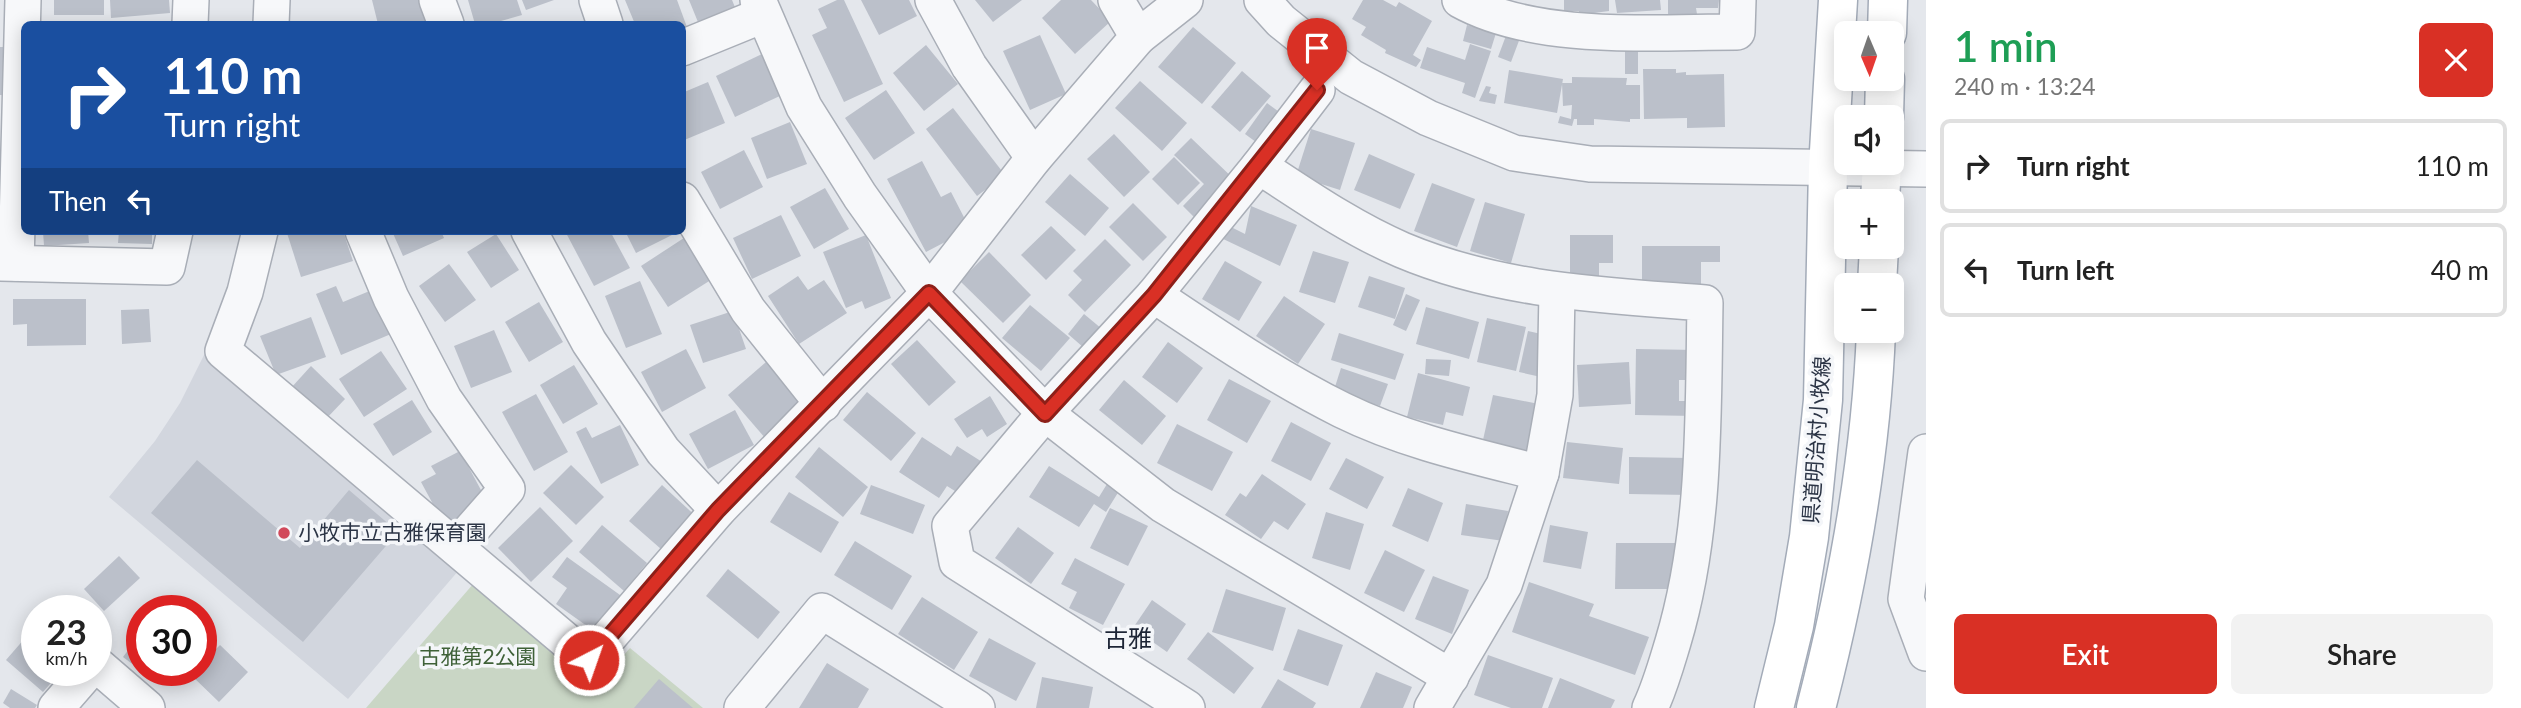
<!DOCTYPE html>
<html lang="en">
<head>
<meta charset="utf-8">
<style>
	body { margin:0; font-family:Lato,"Noto Sans JP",sans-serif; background:#f2f2f2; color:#222; height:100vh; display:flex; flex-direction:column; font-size:26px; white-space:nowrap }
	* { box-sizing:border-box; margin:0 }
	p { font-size:23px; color:#767676 }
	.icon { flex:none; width:38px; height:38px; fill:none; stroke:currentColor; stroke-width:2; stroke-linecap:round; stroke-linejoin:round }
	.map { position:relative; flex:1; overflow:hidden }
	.panel { display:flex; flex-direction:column; background:#fff; width:595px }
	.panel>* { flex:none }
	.top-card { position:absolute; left:21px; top:21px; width:665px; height:214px; border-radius:10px; box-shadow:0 4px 18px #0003; background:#1a4fa0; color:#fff; overflow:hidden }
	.needle { width:46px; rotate:178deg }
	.controls { position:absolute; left:1834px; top:21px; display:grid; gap:14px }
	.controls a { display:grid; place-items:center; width:70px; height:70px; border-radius:10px; background:#fff; box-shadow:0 4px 18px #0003; font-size:35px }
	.speed { position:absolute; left:21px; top:595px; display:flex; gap:14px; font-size:35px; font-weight:700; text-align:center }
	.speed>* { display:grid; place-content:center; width:91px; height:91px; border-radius:50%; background:#fff; box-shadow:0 4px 18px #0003; line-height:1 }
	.speed small { font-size:18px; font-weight:400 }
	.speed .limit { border:10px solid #d22; background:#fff; color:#111 }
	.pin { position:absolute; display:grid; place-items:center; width:60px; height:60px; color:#fff; margin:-72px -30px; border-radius:50% 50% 50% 0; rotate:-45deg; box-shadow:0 0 7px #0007 }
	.pin .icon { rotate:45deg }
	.me { position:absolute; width:77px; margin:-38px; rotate:41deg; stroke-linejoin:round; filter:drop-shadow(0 0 5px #0008) }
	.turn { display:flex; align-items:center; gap:24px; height:147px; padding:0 28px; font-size:32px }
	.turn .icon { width:91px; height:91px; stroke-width:2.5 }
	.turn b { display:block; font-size:49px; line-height:60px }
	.then { display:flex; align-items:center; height:66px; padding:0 28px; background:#0003; gap:14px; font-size:26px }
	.round { display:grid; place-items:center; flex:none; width:74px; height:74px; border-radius:10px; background:#f2f2f2 }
	.summary { display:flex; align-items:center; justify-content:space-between; height:119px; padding:0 28px }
	h1 { font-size:42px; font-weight:600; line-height:52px; color:#1e9e55 }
	.cta { display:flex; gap:14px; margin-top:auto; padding:14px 28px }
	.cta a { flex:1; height:80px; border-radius:10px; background:#d93025; color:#fff; font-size:28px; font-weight:600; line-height:80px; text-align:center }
	.cta a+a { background:#f2f2f2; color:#222 }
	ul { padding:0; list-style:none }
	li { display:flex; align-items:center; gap:21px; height:94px; margin:0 14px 10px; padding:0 14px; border:4px solid #e0e0e0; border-radius:10px }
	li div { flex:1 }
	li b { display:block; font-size:26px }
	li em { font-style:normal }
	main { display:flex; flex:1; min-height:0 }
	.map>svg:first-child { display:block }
	.built { fill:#d2d6de }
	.green { fill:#c9d6c5 }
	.building { fill:#bbc0ca }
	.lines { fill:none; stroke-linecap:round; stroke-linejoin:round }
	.minor-casing { stroke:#a9aeb7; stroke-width:38 }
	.major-casing { stroke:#a3abb8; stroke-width:41 }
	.minor { stroke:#f7f8fa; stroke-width:35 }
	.major { stroke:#fff; stroke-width:38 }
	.route-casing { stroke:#8d1f18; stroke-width:18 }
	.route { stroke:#d93025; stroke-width:12 }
	.poi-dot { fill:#d1495b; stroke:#f4f6f9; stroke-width:2.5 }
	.labels { text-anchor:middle; stroke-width:7; stroke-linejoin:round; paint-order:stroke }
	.street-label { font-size:21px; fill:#2b3445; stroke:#f4f6f9 }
	.poi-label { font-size:21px; fill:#2b3445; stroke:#f4f6f9; text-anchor:start }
	.park-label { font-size:21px; fill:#3f6138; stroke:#f4f6f9 }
	.quarter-label { font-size:24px; fill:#1d2536; stroke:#f4f6f9 }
</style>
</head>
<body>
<main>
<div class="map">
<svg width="1926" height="708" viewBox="0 0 1926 708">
	<rect width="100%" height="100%" fill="#e4e7ec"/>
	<polygon class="built" points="205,353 459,570 348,699 109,497 155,441 180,403"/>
	<polygon class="green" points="474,583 596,686 630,648 703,708 366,708"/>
	<g class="building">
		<rect x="54" y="0" width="50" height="15"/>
		<polygon points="110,0 169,0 170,13 111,18"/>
		<polygon points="372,0 421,0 427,24 378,24"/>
		<polygon points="468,0 517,0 522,15 490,24 475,24"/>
		<polygon points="522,0 554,0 526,10"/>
		<polygon points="625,0 677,0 691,38 682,41 682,24 635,24"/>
		<polygon points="689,0 732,0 739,17 702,32"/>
		<polygon points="837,0 844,0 883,84 844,102 812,35 827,28 818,9"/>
		<polygon points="861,0 909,0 917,16 879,35"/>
		<polygon points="975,0 1022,0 993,22"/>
		<polygon points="1061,0 1091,0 1111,21 1075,54 1042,18"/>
		<polygon points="1363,0 1383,0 1396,7 1399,2 1432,21 1413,55 1421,60 1416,67 1385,53 1386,50 1361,35 1366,27 1352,19"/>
		<polygon points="1564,0 1609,0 1609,11 1579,15 1579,11 1564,11"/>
		<polygon points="1615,0 1660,0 1661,10 1617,13"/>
		<polygon points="1668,0 1719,0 1718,8 1696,8 1697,14 1668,14"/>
		<polygon points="1467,25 1496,33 1491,49 1463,41"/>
		<polygon points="1193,27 1236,63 1202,104 1158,67"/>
		<polygon points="1507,33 1520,38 1511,62 1498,57"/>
		<polygon points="1040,35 1066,94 1030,110 1003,51"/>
		<polygon points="1470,44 1491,51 1475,98 1462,93 1465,83 1420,68 1427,47 1465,60"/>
		<polygon points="926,45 958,84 924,111 893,73"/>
		<rect x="0" y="47" width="4" height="48"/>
		<rect x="1625" y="50" width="13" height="24"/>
		<polygon points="762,54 782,95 735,117 716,76"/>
		<polygon points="1643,69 1676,69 1676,73 1686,72 1686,75 1724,74 1725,127 1687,128 1687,118 1644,119"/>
		<polygon points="1509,70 1563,79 1557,113 1504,103"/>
		<polygon points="1242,71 1271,96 1240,132 1211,107"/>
		<polygon points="1572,77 1627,78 1626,85 1640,85 1640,119 1630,119 1630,122 1594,119 1594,125 1577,125 1577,119 1574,119 1572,126 1558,123 1560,116 1571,119 1572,105 1563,106 1562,83 1572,83"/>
		<polygon points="1140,81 1187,123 1162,151 1115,108"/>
		<polygon points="708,82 725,123 682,141 682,93"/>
		<polygon points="1486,86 1491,87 1489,93 1497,95 1495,104 1479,101"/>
		<polygon points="886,90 915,133 874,160 845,118"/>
		<polygon points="1267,103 1282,114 1260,145 1245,134"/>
		<polygon points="953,108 1005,175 977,196 926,129"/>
		<polygon points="790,122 807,164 767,179 751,138"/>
		<polygon points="1311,129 1355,143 1340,190 1296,176"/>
		<polygon points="1114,134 1150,172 1124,197 1087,159"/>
		<polygon points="1191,138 1237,182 1198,221 1183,206 1204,184 1174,155"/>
		<polygon points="744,150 763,187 720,209 701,172"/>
		<polygon points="1369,154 1415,174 1400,209 1354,190"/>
		<polygon points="1174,157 1200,183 1178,205 1152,179"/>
		<polygon points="922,161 941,197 951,192 970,229 926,252 887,179"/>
		<polygon points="1070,174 1109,208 1085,236 1045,202"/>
		<polygon points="1432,183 1475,199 1457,247 1414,231"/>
		<polygon points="825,188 849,229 814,249 790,207"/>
		<polygon points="1485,202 1525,214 1511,263 1470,251"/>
		<polygon points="1133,203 1167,237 1143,261 1109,227"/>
		<polygon points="1251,206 1297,225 1280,266 1219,237 1225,224 1245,234"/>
		<polygon points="781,215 801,256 752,279 733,238"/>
		<polygon points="1051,226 1076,250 1046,280 1021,255"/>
		<polygon points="43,231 88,231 89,243 44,246"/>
		<polygon points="119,231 152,231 152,244 118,243"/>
		<polygon points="294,231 343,231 353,261 301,277 287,233"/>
		<polygon points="392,231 441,231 444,238 403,256"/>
		<polygon points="565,231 610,231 630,268 594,286"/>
		<polygon points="625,231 680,231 636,253"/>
		<polygon points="496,234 519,270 491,288 467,252"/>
		<polygon points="866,235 891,298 865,309 862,301 846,308 823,252"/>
		<polygon points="1570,235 1613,235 1613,263 1599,263 1599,279 1570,279"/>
		<polygon points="687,236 714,278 668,307 641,266"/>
		<polygon points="1105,239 1131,265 1085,312 1068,295 1082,280 1073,271"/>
		<polygon points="1642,246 1720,246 1720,262 1701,262 1701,289 1642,289"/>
		<polygon points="1313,251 1349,262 1335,303 1299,292"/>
		<polygon points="989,252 1031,295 1003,323 960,281"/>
		<polygon points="1225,261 1262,282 1239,321 1202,299"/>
		<polygon points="449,264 476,300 445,322 419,286"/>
		<polygon points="798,276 808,290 824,280 847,313 799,344 768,296"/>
		<polygon points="1369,276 1405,288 1395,319 1358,307"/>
		<polygon points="640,281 662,334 626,348 605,296"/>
		<polygon points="336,286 343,302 372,290 391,334 341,355 316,294"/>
		<polygon points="1406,294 1420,300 1406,331 1393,325"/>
		<polygon points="1284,296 1325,324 1298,364 1256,336"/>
		<polygon points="13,299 86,299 86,345 27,346 27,324 13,325"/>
		<polygon points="539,302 563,342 529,362 505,322"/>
		<polygon points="1030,305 1070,338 1041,371 1002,338"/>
		<polygon points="1426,307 1479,322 1469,359 1416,344"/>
		<polygon points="149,309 151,342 122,344 121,310"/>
		<polygon points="733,311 746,349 703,363 690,325"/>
		<polygon points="1084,314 1108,334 1091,354 1068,334"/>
		<polygon points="311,317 326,357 276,375 260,336"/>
		<polygon points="1487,318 1526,327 1516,371 1477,362"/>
		<polygon points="494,330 512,372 471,388 454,346"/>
		<polygon points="1528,331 1550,336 1541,377 1519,372"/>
		<polygon points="1339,333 1404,354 1395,380 1331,360"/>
		<polygon points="917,340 956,382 929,406 891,364"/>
		<polygon points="1168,342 1203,368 1177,403 1142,377"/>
		<polygon points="686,349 706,388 662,412 641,372"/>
		<polygon points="1636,349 1698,350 1697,380 1679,380 1679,401 1696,401 1696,416 1635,415"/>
		<polygon points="381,351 407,389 364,417 339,379"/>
		<polygon points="1426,359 1451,360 1449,376 1425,374"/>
		<polygon points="766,362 804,406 766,439 728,395"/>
		<polygon points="1629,362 1631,404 1579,407 1577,365"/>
		<polygon points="574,365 598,404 563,424 540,385"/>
		<polygon points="311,366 345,399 325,420 291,388"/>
		<polygon points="1341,368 1388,384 1380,406 1334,390"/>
		<polygon points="1418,373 1470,387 1463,416 1446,412 1443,425 1407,417"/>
		<polygon points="1229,379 1271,401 1247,443 1207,420"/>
		<polygon points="1124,380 1166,416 1142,445 1099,410"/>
		<polygon points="867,392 916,433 891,461 843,420"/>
		<polygon points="536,394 568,452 534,471 502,412"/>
		<polygon points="1493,395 1544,405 1533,460 1481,449"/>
		<polygon points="990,396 1007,424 987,437 982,429 967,438 954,419"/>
		<polygon points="412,400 432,432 393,456 373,424"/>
		<polygon points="735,410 754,445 708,469 689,434"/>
		<polygon points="1291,422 1331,443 1311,481 1271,461"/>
		<polygon points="1177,424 1233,452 1212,491 1157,463"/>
		<polygon points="620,425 639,465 601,484 576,432 586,427 592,438"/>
		<polygon points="922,437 951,456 957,446 987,465 966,498 947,486 939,498 899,472"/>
		<polygon points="1567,442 1623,448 1619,484 1563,478"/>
		<polygon points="819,447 868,487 843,517 795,477"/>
		<polygon points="460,451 489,505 446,528 421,482 436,474 431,466"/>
		<polygon points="1629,457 1690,458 1689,495 1629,494"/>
		<polygon points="1346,458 1384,477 1367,509 1329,489"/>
		<polygon points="197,460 300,548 349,490 398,532 303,642 151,513"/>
		<polygon points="571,465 604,497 576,525 543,493"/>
		<polygon points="1049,466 1099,497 1107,484 1119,491 1106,512 1094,504 1079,527 1029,497"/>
		<polygon points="1262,474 1306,504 1288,530 1274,521 1261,539 1225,515 1240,493 1246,497"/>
		<polygon points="662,485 701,521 669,556 629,521"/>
		<polygon points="871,485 925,505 913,534 860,514"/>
		<polygon points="1408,488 1443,503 1428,542 1392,526"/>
		<polygon points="789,492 839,522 821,553 770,522"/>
		<polygon points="1466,504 1508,511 1504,541 1461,535"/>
		<polygon points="540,507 573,541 531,582 498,548"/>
		<polygon points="1110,508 1148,526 1128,566 1090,548"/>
		<polygon points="1326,512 1364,524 1350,570 1312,558"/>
		<polygon points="602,525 647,563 624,591 579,552"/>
		<polygon points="1550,525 1588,532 1581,569 1543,562"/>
		<polygon points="1018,527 1054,553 1031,584 995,558"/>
		<polygon points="855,541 912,576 892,610 834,575"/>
		<polygon points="1616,543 1676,543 1675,589 1615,589"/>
		<polygon points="1385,550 1425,570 1404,612 1364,593"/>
		<polygon points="119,556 140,578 104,611 84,589"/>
		<polygon points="567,557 627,600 601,636 556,604 567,588 552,577"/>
		<polygon points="1075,558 1125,584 1103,625 1069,608 1077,592 1061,584"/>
		<polygon points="728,569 780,612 758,639 706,596"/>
		<polygon points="1433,576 1469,590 1452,634 1415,619"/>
		<polygon points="1529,582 1594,604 1589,616 1649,637 1635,675 1512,632"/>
		<polygon points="1226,589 1286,608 1273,651 1212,632"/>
		<polygon points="922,597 978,632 954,670 898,634"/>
		<polygon points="167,598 184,611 157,611"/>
		<polygon points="1152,600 1186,624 1167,652 1133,628"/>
		<polygon points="1298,629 1343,645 1328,686 1283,670"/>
		<polygon points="32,630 37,634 37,670 62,670 43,692 6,660"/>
		<polygon points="142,632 142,670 157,670 151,678 123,657"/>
		<polygon points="1208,632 1254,668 1234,694 1187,659"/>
		<polygon points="989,638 1036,663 1016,701 969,676"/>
		<polygon points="220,645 248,672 219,702 191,675 201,670 201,664"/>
		<polygon points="1488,655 1553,678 1542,708 1511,708 1474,695"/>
		<polygon points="827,663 869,689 858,708 799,708"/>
		<polygon points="1376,672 1412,687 1403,708 1360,708"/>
		<polygon points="1042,677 1093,687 1089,708 1036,708"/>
		<polygon points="1560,678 1615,700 1611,708 1548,708"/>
		<polygon points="659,679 693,708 634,708"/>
		<polygon points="1278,679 1316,703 1313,708 1261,708"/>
		<polygon points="11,689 37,705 35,708 10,708 3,703"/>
	</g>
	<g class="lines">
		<defs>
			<g id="minor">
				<polyline points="437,0 446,24"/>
				<polyline points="597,0 605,24"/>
				<polyline points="758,0 804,107 860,196 929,293 1045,413 1163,505 1451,677"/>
				<polyline points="933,0 969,66 1034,158"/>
				<polyline points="1262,0 1281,21 1351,77 1428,118 1514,153 1590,164 1926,169"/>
				<path d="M 1460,0 C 1536,42 1652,32 1737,32 L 1738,0"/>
				<polyline points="190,24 191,0"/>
				<polyline points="271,24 272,0"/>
				<polyline points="1138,37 1185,0"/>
				<polyline points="682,48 763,15"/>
				<polyline points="1259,166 1317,90"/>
				<polyline points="682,200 748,310 823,404"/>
				<polyline points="260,231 245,292 223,351 589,660 718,510 929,293 1034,158 1138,37 1116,0"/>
				<polyline points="363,231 391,298 444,399 507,489 456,547"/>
				<polyline points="529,231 589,342 663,451 718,510"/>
				<polyline points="0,263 167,267 175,231"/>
				<polyline points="16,263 23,0"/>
				<path d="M 1154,295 C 1215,336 1276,377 1342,410 C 1405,441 1474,456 1541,473"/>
				<polyline points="1926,452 1906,599 1926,653"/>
				<polyline points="96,664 147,708"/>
				<polyline points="56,708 89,670"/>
				<polyline points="742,708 822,611 977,708"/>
				<path d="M 1187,708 L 957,562 L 950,526 L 1045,413 L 1154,295 L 1259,166 C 1305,196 1351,228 1402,250 C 1499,291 1602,295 1705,303 C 1703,417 1706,532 1673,642 C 1666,665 1660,687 1650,708"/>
				<polyline points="1432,708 1504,585 1541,473 1555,395 1557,292"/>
			</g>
			<g id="major">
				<polyline points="1887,33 1888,0"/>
				<polyline points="1884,117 1885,79"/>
				<polyline points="1880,201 1882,163"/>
				<polyline points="1877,285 1879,247"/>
				<polyline points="1774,708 1794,626 1809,537 1823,400 1828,168 1838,0"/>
				<path d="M 1816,708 C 1848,584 1871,459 1876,331"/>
			</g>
		</defs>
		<use href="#minor" class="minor-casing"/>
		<use href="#major" class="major-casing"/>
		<use href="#minor" class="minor"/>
		<use href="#major" class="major"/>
	</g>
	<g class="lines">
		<defs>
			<polyline id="route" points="589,660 718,510 929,293 1045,414 1154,295 1317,90"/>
		</defs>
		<use href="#route" class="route-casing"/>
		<use href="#route" class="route"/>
	</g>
	<circle class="poi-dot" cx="284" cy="533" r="7"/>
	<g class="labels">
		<g class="street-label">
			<text transform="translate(1817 440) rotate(-86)" y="7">県道明治村小牧線</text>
		</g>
		<g class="poi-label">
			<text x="298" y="540">小牧市立古雅保育園</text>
		</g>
		<g class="park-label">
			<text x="478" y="664">古雅第2公園</text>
		</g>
		<g class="quarter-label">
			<text x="1128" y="647">古雅</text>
		</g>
	</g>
</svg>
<div class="controls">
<a><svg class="needle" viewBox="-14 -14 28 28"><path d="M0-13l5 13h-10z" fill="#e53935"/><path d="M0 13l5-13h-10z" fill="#767676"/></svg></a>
<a><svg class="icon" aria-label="sound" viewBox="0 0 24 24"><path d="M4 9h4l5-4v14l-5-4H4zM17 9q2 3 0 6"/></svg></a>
<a>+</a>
<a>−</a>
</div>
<div class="speed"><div>23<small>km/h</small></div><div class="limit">30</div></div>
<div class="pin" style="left:1317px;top:90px;background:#d93025"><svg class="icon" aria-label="arrive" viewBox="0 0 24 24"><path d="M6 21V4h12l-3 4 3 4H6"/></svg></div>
<svg class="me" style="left:589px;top:660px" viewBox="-20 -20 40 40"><circle r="17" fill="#d93025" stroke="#fff" stroke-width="3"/><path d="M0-11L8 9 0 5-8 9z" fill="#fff"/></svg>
<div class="top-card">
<div class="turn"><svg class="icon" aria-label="right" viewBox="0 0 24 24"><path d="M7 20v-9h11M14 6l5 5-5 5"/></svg><div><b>110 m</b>Turn right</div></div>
<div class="then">Then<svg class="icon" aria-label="left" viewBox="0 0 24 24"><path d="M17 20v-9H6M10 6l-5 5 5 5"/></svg></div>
</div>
</div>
<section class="panel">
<div class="summary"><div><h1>1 min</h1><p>240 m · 13:24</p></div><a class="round" style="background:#d93025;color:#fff"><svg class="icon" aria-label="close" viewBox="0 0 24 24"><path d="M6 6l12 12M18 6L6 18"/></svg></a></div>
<ul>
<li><svg class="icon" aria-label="right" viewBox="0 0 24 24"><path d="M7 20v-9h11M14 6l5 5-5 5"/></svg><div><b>Turn right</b></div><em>110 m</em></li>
<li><svg class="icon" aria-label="left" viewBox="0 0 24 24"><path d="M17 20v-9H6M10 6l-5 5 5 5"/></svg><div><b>Turn left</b></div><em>40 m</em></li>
</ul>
<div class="cta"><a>Exit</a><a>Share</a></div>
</section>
</main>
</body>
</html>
